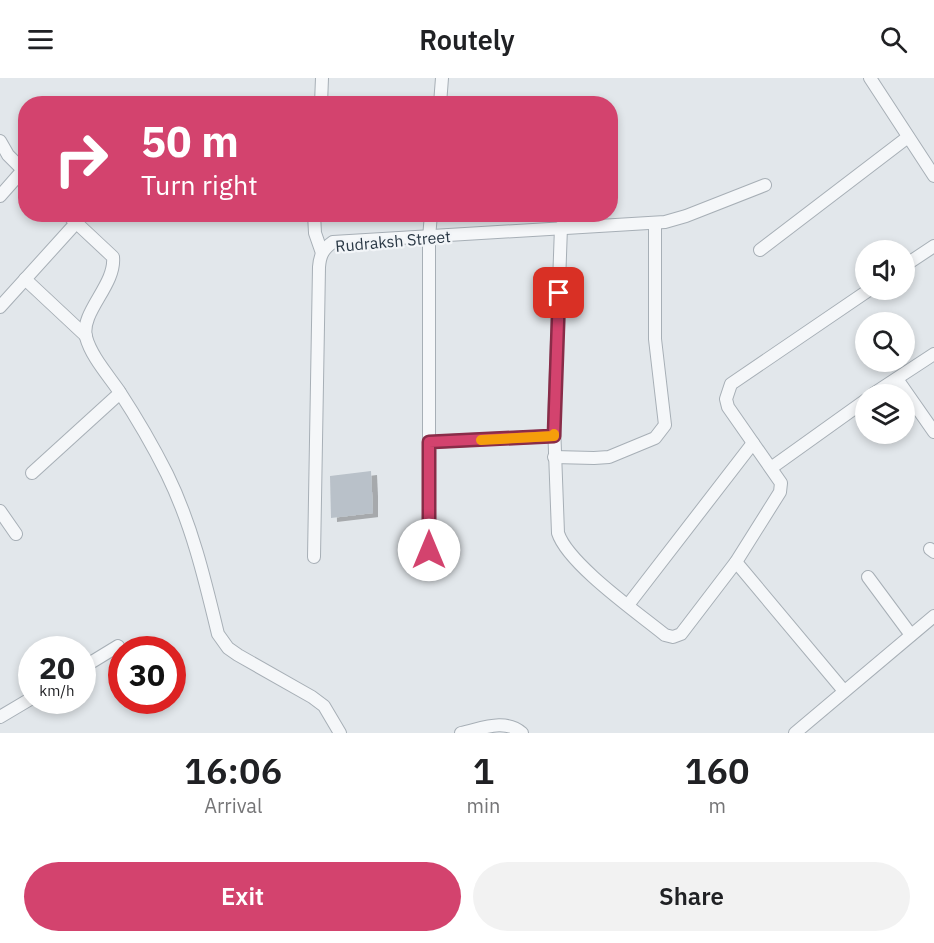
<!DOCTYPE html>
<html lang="en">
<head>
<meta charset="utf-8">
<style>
	body { margin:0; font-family:"IBM Plex Sans",sans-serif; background:#f2f2f2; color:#202124; height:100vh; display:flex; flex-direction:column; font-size:22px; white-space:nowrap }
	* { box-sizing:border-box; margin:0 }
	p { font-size:20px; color:#757577 }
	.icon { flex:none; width:33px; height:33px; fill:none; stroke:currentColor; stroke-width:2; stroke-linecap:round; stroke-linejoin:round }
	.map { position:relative; height:655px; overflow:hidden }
	.panel { display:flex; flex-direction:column; background:#fff; flex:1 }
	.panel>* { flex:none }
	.top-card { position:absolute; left:18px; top:18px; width:600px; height:126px; border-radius:24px; box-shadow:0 3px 9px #0003; background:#d3436e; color:#fff; overflow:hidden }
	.controls { position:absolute; left:855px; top:162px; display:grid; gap:12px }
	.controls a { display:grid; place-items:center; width:60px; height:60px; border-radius:50%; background:#fff; box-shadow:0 3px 9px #0003; font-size:30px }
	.speed { position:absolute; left:18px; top:558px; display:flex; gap:12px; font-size:30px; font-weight:700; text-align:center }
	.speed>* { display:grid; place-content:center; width:78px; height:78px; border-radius:50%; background:#fff; box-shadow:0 3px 9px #0003; line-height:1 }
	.speed small { font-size:15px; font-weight:400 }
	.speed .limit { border:9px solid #d22; background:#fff; color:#111 }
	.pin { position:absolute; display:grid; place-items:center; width:51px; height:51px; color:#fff; margin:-26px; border-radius:12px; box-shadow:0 3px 9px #0006 }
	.me { position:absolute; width:66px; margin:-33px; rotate:0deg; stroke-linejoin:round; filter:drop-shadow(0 0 4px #0008) }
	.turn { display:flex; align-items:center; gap:21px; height:126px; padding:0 24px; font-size:27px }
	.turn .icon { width:78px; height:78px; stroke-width:2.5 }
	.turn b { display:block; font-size:42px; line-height:51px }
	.eta { display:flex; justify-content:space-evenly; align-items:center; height:102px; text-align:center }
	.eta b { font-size:36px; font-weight:600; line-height:42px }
	.button { display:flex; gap:12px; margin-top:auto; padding:12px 24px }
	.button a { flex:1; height:69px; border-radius:36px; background:#d3436e; color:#fff; font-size:24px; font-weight:600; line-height:69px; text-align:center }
	.button a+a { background:#f2f2f2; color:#202124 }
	header { display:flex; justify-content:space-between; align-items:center; height:78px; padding:0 24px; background:#fff; font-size:27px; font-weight:600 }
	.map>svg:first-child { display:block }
	.building { fill:#b9c1c9; filter:url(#shadow) }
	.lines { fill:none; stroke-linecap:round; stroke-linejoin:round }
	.street-casing { stroke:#a7afb6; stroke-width:14 }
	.street { stroke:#f5f7f9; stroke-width:12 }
	.route-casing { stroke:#892c48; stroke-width:15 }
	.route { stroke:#d3436e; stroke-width:10 }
	.slow { stroke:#f59e0b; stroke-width:10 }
	.labels { text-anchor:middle; stroke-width:4.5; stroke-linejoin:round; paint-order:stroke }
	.street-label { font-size:16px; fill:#293744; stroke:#f2f5f8 }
</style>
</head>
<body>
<header><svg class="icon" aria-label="menu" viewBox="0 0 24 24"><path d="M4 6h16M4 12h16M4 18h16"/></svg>Routely<svg class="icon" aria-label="search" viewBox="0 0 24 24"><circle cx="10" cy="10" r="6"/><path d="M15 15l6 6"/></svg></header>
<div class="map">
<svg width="934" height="655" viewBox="0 0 934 655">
	<defs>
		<filter id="shadow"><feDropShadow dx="6" dy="4" stdDeviation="0" flood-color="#0004"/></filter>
	</defs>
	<rect width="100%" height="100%" fill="#e2e7eb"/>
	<polygon class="building" points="371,393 373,435 331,440 330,398"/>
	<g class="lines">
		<defs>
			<g id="street">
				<polyline points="870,0 934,98"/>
				<polyline points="321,26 322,0"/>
				<polyline points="440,26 442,0"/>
				<polyline points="0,63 8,77 26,95"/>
				<polyline points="0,118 23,92"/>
				<path d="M 67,136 L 113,179 C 116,207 80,234 86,259 C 91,278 108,297 119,313 C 136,339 153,368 167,396 C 192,447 205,502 218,556 L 228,570 L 238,577 L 312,619 L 324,628 L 340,655"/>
				<polyline points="314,136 315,155 322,175"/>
				<path d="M 561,149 L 554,347 L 558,455 C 568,486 638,535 665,557 L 673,559 L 681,556 L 736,484 L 780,414 L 781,405 L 728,329 L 726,321 L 731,306 L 869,212"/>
				<polyline points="760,172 908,59"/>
				<polyline points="904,188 934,168"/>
				<polyline points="25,201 86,258"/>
				<polyline points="0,229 76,145"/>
				<polyline points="897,301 934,354"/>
				<polyline points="873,316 934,276"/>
				<polyline points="429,364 554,358"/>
				<polyline points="554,379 594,380 609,379 655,360 665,347 655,261 655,145"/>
				<polyline points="771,390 866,322"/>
				<polyline points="32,395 120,315"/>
				<polyline points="0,433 16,456"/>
				<polyline points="930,471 934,474"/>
				<polyline points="429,472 429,160 431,136"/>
				<path d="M 314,479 L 319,189 C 320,177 323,171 333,164 L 665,144 L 686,138 L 765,107"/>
				<polyline points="736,484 844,613"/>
				<polyline points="868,499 911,557"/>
				<polyline points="628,527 753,365"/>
				<polyline points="82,590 118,568"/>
				<polyline points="0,639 32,620"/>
				<path d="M 461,655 C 481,651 505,640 522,655"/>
				<polyline points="795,655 934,538"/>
			</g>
		</defs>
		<use href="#street" class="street-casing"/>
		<use href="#street" class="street"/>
	</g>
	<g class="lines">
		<defs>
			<polyline id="route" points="429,472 429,364 554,358 559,215"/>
		</defs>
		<use href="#route" class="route-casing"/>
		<use href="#route" class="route"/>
		<polyline class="slow" points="481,362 554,358 554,356"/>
	</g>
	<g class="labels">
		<g class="street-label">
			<text transform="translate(393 163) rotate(-5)" y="6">Rudraksh Street</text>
		</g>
	</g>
</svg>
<div class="controls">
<a><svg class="icon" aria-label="sound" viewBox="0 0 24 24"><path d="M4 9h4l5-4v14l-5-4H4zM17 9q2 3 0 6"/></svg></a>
<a><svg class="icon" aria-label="search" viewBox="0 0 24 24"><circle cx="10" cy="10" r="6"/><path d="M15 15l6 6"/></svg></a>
<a><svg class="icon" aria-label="layers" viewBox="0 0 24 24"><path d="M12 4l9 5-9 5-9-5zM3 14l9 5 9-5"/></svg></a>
</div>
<div class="speed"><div>20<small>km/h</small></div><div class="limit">30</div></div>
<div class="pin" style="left:559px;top:215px;background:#d93025"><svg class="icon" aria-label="arrive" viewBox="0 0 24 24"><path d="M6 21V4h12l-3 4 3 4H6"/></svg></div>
<svg class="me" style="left:429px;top:472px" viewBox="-20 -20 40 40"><circle r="19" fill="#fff"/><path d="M0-13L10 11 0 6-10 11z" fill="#d3436e"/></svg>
<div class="top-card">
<div class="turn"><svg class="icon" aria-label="right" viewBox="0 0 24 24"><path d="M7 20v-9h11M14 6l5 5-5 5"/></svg><div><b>50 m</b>Turn right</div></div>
</div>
</div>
<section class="panel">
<div class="eta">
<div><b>16:06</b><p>Arrival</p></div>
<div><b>1</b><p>min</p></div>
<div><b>160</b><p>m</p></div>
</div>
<div class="button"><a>Exit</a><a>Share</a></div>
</section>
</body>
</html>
